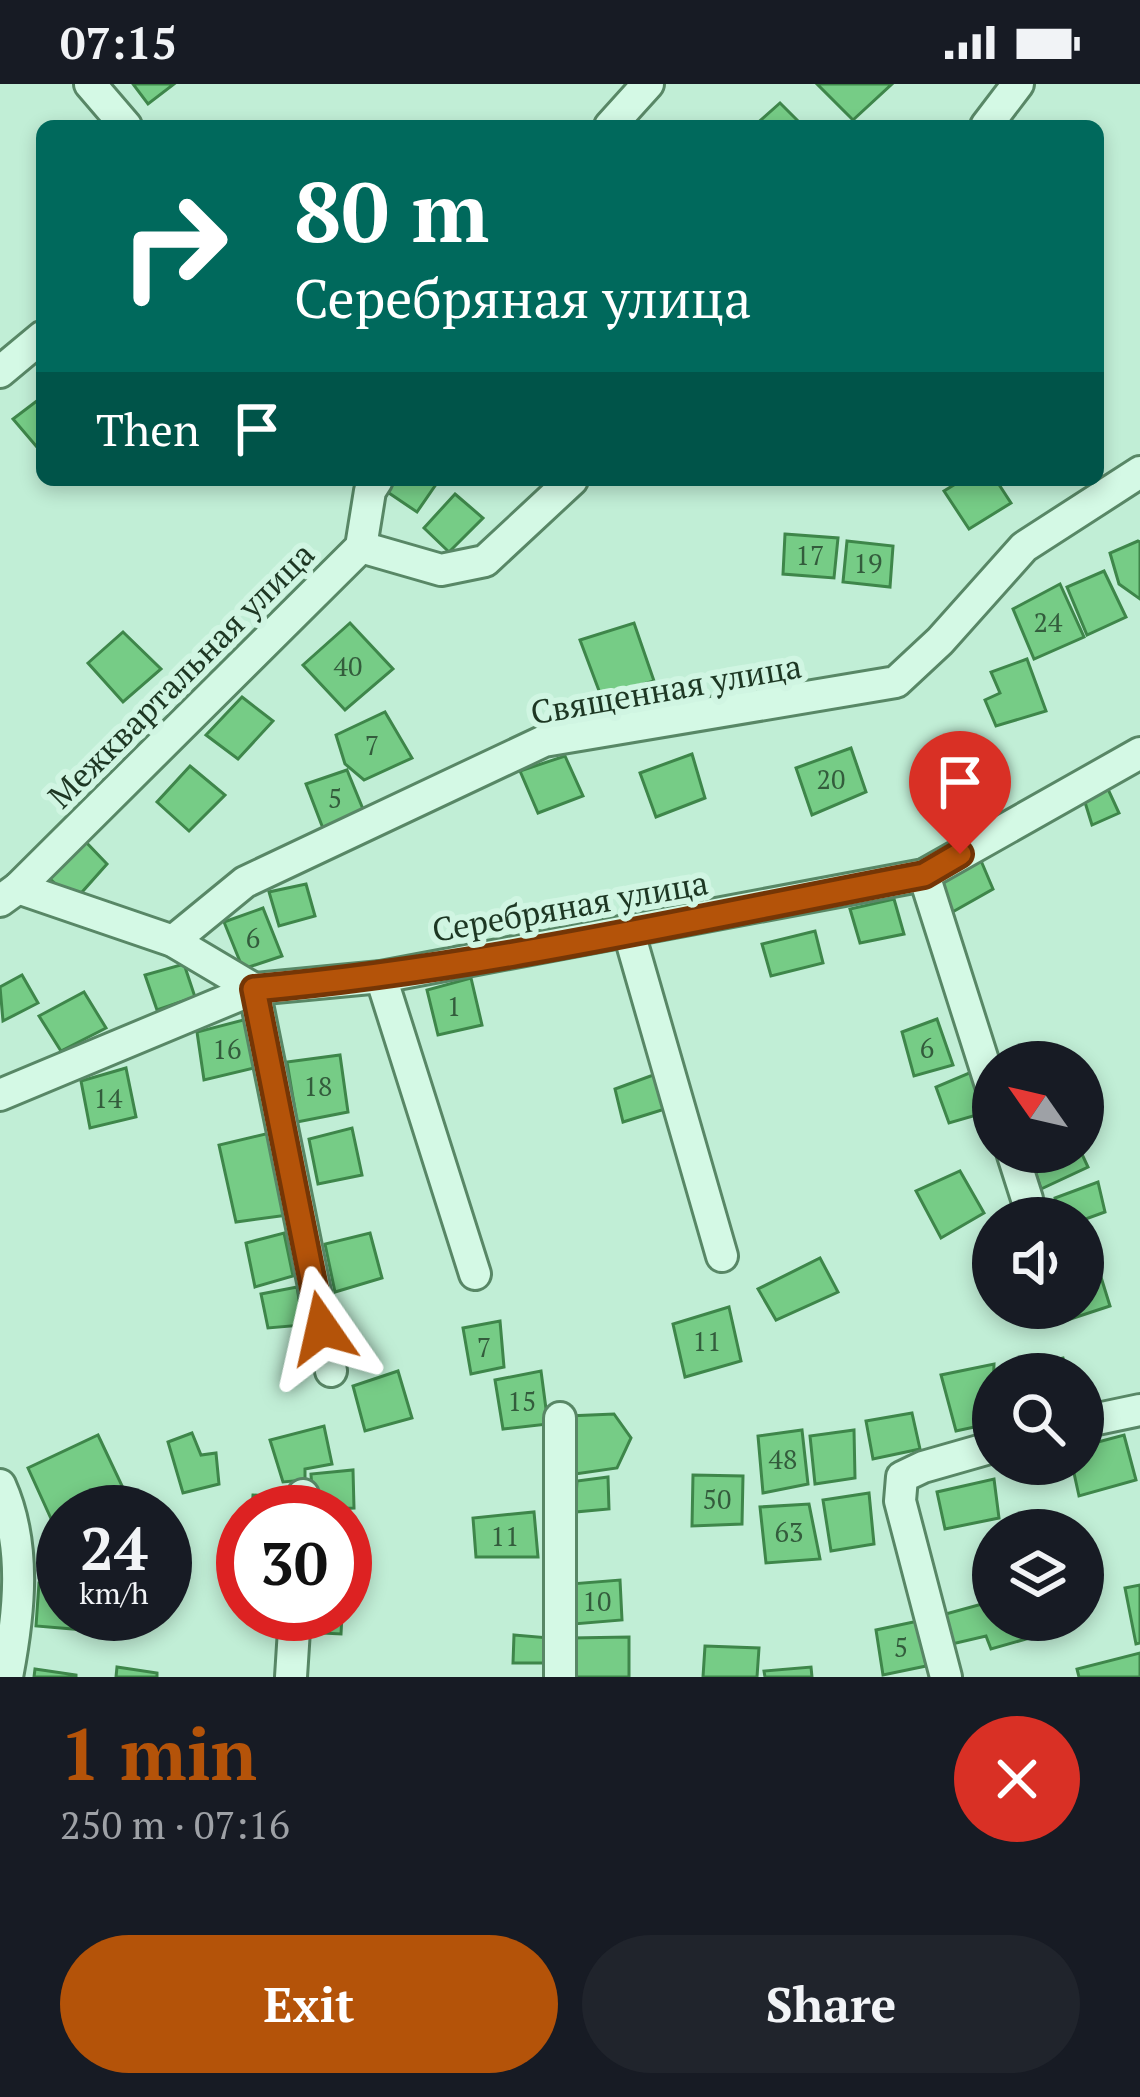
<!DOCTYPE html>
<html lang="en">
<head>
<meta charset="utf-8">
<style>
	body { margin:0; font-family:"PT Serif",serif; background:#20242c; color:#f1f3f6; height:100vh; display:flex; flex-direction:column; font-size:45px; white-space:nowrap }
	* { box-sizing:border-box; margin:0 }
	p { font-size:39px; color:#9ea1a6 }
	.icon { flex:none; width:66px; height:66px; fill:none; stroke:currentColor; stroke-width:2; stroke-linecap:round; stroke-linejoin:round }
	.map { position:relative; height:1593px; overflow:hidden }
	.drawer { display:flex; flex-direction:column; background:#171b24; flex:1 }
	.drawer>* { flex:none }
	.guide { position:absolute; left:36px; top:36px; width:1068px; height:366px; border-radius:18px; box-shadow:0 6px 18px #0003; background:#00695c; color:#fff; overflow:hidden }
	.needle { width:78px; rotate:304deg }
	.controls { position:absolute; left:972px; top:957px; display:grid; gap:24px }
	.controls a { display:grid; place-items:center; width:132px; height:132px; border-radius:50%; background:#171b24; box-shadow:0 6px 18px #0003; font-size:60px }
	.speed { position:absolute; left:36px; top:1401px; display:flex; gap:24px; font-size:60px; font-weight:700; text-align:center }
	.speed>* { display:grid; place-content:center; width:156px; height:156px; border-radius:50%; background:#171b24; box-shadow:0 6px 18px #0003; line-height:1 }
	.speed small { font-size:30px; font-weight:400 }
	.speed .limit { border:18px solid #d22; background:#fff; color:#111 }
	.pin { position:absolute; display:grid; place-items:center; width:102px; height:102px; color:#fff; margin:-123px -51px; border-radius:50% 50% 50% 0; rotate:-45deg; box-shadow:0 0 12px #0007 }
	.pin .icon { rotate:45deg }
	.me { position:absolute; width:132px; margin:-66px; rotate:349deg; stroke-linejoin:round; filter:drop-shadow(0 0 9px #0008) }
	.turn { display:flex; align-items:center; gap:42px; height:252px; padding:0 60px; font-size:54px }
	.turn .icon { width:156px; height:156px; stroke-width:2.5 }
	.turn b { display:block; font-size:84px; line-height:102px }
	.then { display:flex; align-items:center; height:114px; padding:0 60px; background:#0003; gap:24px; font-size:45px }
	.round { display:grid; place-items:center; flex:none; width:126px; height:126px; border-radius:63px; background:#20242c }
	.summary { display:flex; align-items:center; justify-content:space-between; height:204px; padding:0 60px }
	h1 { font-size:72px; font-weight:600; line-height:90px; color:#b45309 }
	.action { display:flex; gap:24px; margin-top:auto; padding:24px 60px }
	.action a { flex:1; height:138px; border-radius:72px; background:#b45309; color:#fff; font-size:48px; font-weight:600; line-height:138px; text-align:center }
	.action a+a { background:#20242c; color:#f1f3f6 }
	.status { display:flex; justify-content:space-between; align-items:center; height:84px; padding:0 60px; background:#171b24; direction:ltr }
	.status svg { height:33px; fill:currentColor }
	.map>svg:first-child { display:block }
	.building { fill:#76cc86; stroke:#3e864a; stroke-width:3 }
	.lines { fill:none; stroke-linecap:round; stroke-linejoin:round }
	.street-casing { stroke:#588766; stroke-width:36 }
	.street { stroke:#d4f9e5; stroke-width:30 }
	.route-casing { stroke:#753606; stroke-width:30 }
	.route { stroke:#b45309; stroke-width:21 }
	.labels { text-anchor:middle; stroke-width:12; stroke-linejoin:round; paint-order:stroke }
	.number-label { font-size:27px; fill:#335c3c }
	.street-label { font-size:33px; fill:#1d3723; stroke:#d0f5e2 }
</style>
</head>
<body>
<div class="status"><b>07:15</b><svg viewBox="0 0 49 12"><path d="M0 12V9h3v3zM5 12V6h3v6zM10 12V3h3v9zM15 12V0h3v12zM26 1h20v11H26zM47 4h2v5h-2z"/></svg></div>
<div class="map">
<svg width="1140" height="1593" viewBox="0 0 1140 1593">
	<rect width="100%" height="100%" fill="#c1eed6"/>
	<g class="building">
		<polygon points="133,0 174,0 148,20"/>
		<polygon points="817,0 892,0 853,36"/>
		<polygon points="780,19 803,42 754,42"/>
		<polygon points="42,313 42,369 13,335"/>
		<polygon points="393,396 439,396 417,428 386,407"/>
		<polygon points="962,396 996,396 1011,419 969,445 944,407"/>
		<polygon points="455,410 483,434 449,468 424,444"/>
		<polygon points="785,450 838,454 834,494 783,490"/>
		<polygon points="847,457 893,462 890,503 843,498"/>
		<polygon points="1138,457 1140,458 1140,515 1119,500 1110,469"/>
		<polygon points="1104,487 1126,533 1087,551 1067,503"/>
		<polygon points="1060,500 1084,553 1034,575 1013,525"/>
		<polygon points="350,539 393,585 345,626 303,581"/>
		<polygon points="634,539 654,597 601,612 580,556"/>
		<polygon points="123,548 161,585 123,618 88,579"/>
		<polygon points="1027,575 1046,627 996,642 985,616 1000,609 991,588"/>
		<polygon points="242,613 273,637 238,675 206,651"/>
		<polygon points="385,628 412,674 364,696 345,680 336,651"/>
		<polygon points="851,664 866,708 812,731 796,684"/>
		<polygon points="692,670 705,714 656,733 640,689"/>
		<polygon points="565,672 583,712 538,729 520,687"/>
		<polygon points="190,682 225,711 189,747 157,718"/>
		<polygon points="347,686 365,730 324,747 306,700"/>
		<polygon points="1108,705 1119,729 1092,741 1084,715"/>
		<polygon points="84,756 107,780 74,817 48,793"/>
		<polygon points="979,772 993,805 949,830 932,797"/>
		<polygon points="306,800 315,832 279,842 269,808"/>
		<polygon points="894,815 904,850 860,859 850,825"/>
		<polygon points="263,824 282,872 243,885 224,838"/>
		<polygon points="815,847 823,879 771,892 762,860"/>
		<polygon points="184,880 195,913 157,926 145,891"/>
		<polygon points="22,891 38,919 3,937 0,903"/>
		<polygon points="471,894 482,941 438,951 427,906"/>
		<polygon points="84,908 106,944 61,967 39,932"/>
		<polygon points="247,935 258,983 204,996 197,948"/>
		<polygon points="937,935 953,981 914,992 902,948"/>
		<polygon points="340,971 348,1028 297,1038 287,978"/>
		<polygon points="126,984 136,1033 90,1044 81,997"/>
		<polygon points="974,987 987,1028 949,1039 936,1003"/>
		<polygon points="656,990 665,1025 623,1038 615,1005"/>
		<polygon points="352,1044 362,1091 318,1100 309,1055"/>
		<polygon points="274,1048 288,1131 236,1138 219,1061"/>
		<polygon points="1039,1068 1081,1068 1088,1083 1041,1105 1030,1072"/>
		<polygon points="960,1087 984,1129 941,1154 916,1107"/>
		<polygon points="1098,1098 1105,1128 1083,1136 1059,1134 1055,1114"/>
		<polygon points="284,1149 293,1192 255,1203 246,1159"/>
		<polygon points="370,1149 382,1194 335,1208 325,1160"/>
		<polygon points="820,1174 838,1208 776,1236 758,1205"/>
		<polygon points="1096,1177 1110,1222 1049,1242 1044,1224 1083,1224 1083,1180"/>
		<polygon points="297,1203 303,1241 268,1244 261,1210"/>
		<polygon points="729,1223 741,1277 685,1293 673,1240"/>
		<polygon points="500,1237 504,1283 471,1290 463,1244"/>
		<polygon points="1063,1274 1067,1290 1001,1290 1001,1289"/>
		<polygon points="994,1280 993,1309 987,1310 993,1325 993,1339 956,1347 941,1291"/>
		<polygon points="398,1287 412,1334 365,1347 353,1302"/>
		<polygon points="541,1287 548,1340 503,1345 495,1296"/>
		<polygon points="912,1329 920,1365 873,1375 866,1337"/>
		<polygon points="614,1330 631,1354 617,1384 568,1391 568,1332"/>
		<polygon points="324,1342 332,1380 305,1385 305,1396 283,1398 270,1356"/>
		<polygon points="802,1346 808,1400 763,1409 758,1352"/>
		<polygon points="854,1346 855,1394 815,1400 810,1352"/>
		<polygon points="192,1349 201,1371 216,1369 219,1400 183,1409 168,1358"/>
		<polygon points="98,1351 124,1406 76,1428 63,1428 63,1434 53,1439 28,1384"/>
		<polygon points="1124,1351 1136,1396 1079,1412 1072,1380 1083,1380 1083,1362"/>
		<polygon points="353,1386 354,1424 313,1426 311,1390"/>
		<polygon points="693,1391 743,1392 742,1440 692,1442"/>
		<polygon points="608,1393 609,1425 575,1428 577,1397"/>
		<polygon points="994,1395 999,1434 945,1445 937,1408"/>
		<polygon points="869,1409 874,1460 831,1467 823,1416"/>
		<polygon points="253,1411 288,1413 287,1428 252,1428"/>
		<polygon points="809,1420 820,1475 766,1479 760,1423"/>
		<polygon points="534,1428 538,1473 476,1473 473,1434"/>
		<polygon points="345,1445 354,1445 353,1484 345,1483"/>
		<polygon points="236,1486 243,1487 243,1526 234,1525"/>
		<polygon points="620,1496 622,1536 574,1540 570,1500"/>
		<polygon points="39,1499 63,1500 63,1530 85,1530 85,1546 36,1542"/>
		<polygon points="1140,1501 1140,1559 1136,1560 1125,1504"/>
		<polygon points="993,1517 993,1536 1028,1536 1033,1553 991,1565 986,1552 952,1560 942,1531"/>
		<polygon points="304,1530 342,1530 341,1550 304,1548"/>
		<polygon points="918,1537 926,1582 883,1591 876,1546"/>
		<polygon points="514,1551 550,1554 548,1579 513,1579"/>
		<polygon points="629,1553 629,1593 572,1593 571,1554"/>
		<polygon points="705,1562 759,1564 757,1593 703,1593"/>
		<polygon points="1140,1569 1140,1593 1079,1593 1077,1585"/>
		<polygon points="117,1583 157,1589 157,1593 116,1593"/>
		<polygon points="811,1583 812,1593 765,1593 764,1587"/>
		<polygon points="35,1585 76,1591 76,1593 34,1593"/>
	</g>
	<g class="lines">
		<defs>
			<g id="street">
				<polyline points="90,0 126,42"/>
				<polyline points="610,42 648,0"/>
				<polyline points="986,42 1018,0"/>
				<polyline points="0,288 42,253"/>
				<polyline points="361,463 441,486 485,477 572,396"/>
				<polyline points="924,791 993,1008"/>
				<polyline points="18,804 173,857 254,905 331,1287"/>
				<polyline points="0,817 18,804 361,463 370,407 377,396"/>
				<polyline points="629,849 722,1172"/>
				<polyline points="173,857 245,798 544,657 896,598 940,557 1024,463 1140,388"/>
				<polyline points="381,893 475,1190"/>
				<polyline points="0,1011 254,905 381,893 924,791 1140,669"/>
				<polyline points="1012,1068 1027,1115"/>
				<polyline points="560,1334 560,1593"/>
				<polyline points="1083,1338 1140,1326"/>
				<path d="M 0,1401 C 27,1461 19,1530 7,1593"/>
				<polyline points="302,1428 303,1411"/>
				<polyline points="291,1593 295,1530"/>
				<polyline points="946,1593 900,1417 902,1393 923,1383 993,1363"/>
			</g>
		</defs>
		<use href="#street" class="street-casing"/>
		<use href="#street" class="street"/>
	</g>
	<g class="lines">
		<defs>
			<path id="route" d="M 322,1244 L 254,905 C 480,885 702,833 924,791 L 960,770"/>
		</defs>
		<use href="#route" class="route-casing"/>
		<use href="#route" class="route"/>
	</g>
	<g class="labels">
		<g class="number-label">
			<text x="810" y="481">17</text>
			<text x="868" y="489">19</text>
			<text x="1048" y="548">24</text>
			<text x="348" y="592">40</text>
			<text x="372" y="671">7</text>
			<text x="831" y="705">20</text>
			<text x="335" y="724">5</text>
			<text x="253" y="864">6</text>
			<text x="454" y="932">1</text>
			<text x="927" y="974">6</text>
			<text x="227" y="975">16</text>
			<text x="318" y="1012">18</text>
			<text x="108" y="1024">14</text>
			<text x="707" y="1267">11</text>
			<text x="484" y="1273">7</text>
			<text x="522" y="1327">15</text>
			<text x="783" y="1385">48</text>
			<text x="717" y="1425">50</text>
			<text x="789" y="1458">63</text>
			<text x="505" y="1462">11</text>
			<text x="597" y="1527">10</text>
			<text x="901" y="1573">5</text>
		</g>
		<g class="street-label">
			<text transform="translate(181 591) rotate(-45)" y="12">Межквартальная улица</text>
			<text transform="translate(666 605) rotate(-10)" y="12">Священная улица</text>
			<text transform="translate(570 822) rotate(-10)" y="12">Серебряная улица</text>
		</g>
	</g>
</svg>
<div class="controls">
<a><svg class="needle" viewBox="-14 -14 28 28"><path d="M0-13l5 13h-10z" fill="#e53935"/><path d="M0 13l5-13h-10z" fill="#9ea1a6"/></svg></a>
<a><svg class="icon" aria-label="sound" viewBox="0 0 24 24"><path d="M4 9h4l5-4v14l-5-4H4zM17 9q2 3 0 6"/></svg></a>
<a><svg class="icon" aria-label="search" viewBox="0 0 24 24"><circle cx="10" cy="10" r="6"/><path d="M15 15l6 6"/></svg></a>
<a><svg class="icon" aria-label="layers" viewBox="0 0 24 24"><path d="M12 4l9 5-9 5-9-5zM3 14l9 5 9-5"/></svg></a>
</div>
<div class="speed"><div>24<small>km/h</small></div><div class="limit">30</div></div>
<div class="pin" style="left:960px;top:770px;background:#d93025"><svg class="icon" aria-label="arrive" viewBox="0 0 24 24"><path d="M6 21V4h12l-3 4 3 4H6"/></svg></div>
<svg class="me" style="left:322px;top:1244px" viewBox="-20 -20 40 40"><path d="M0-17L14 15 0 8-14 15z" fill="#b45309" stroke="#fff" stroke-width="4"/></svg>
<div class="guide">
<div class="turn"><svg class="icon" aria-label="right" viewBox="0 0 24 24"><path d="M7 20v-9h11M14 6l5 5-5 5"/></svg><div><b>80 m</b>Серебряная улица</div></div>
<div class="then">Then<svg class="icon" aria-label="arrive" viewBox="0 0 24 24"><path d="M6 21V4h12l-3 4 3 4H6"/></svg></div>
</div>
</div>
<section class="drawer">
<div class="summary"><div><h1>1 min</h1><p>250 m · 07:16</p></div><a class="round" style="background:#d93025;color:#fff"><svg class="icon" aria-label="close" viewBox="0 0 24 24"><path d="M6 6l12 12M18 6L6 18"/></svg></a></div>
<div class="action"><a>Exit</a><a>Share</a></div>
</section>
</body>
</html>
